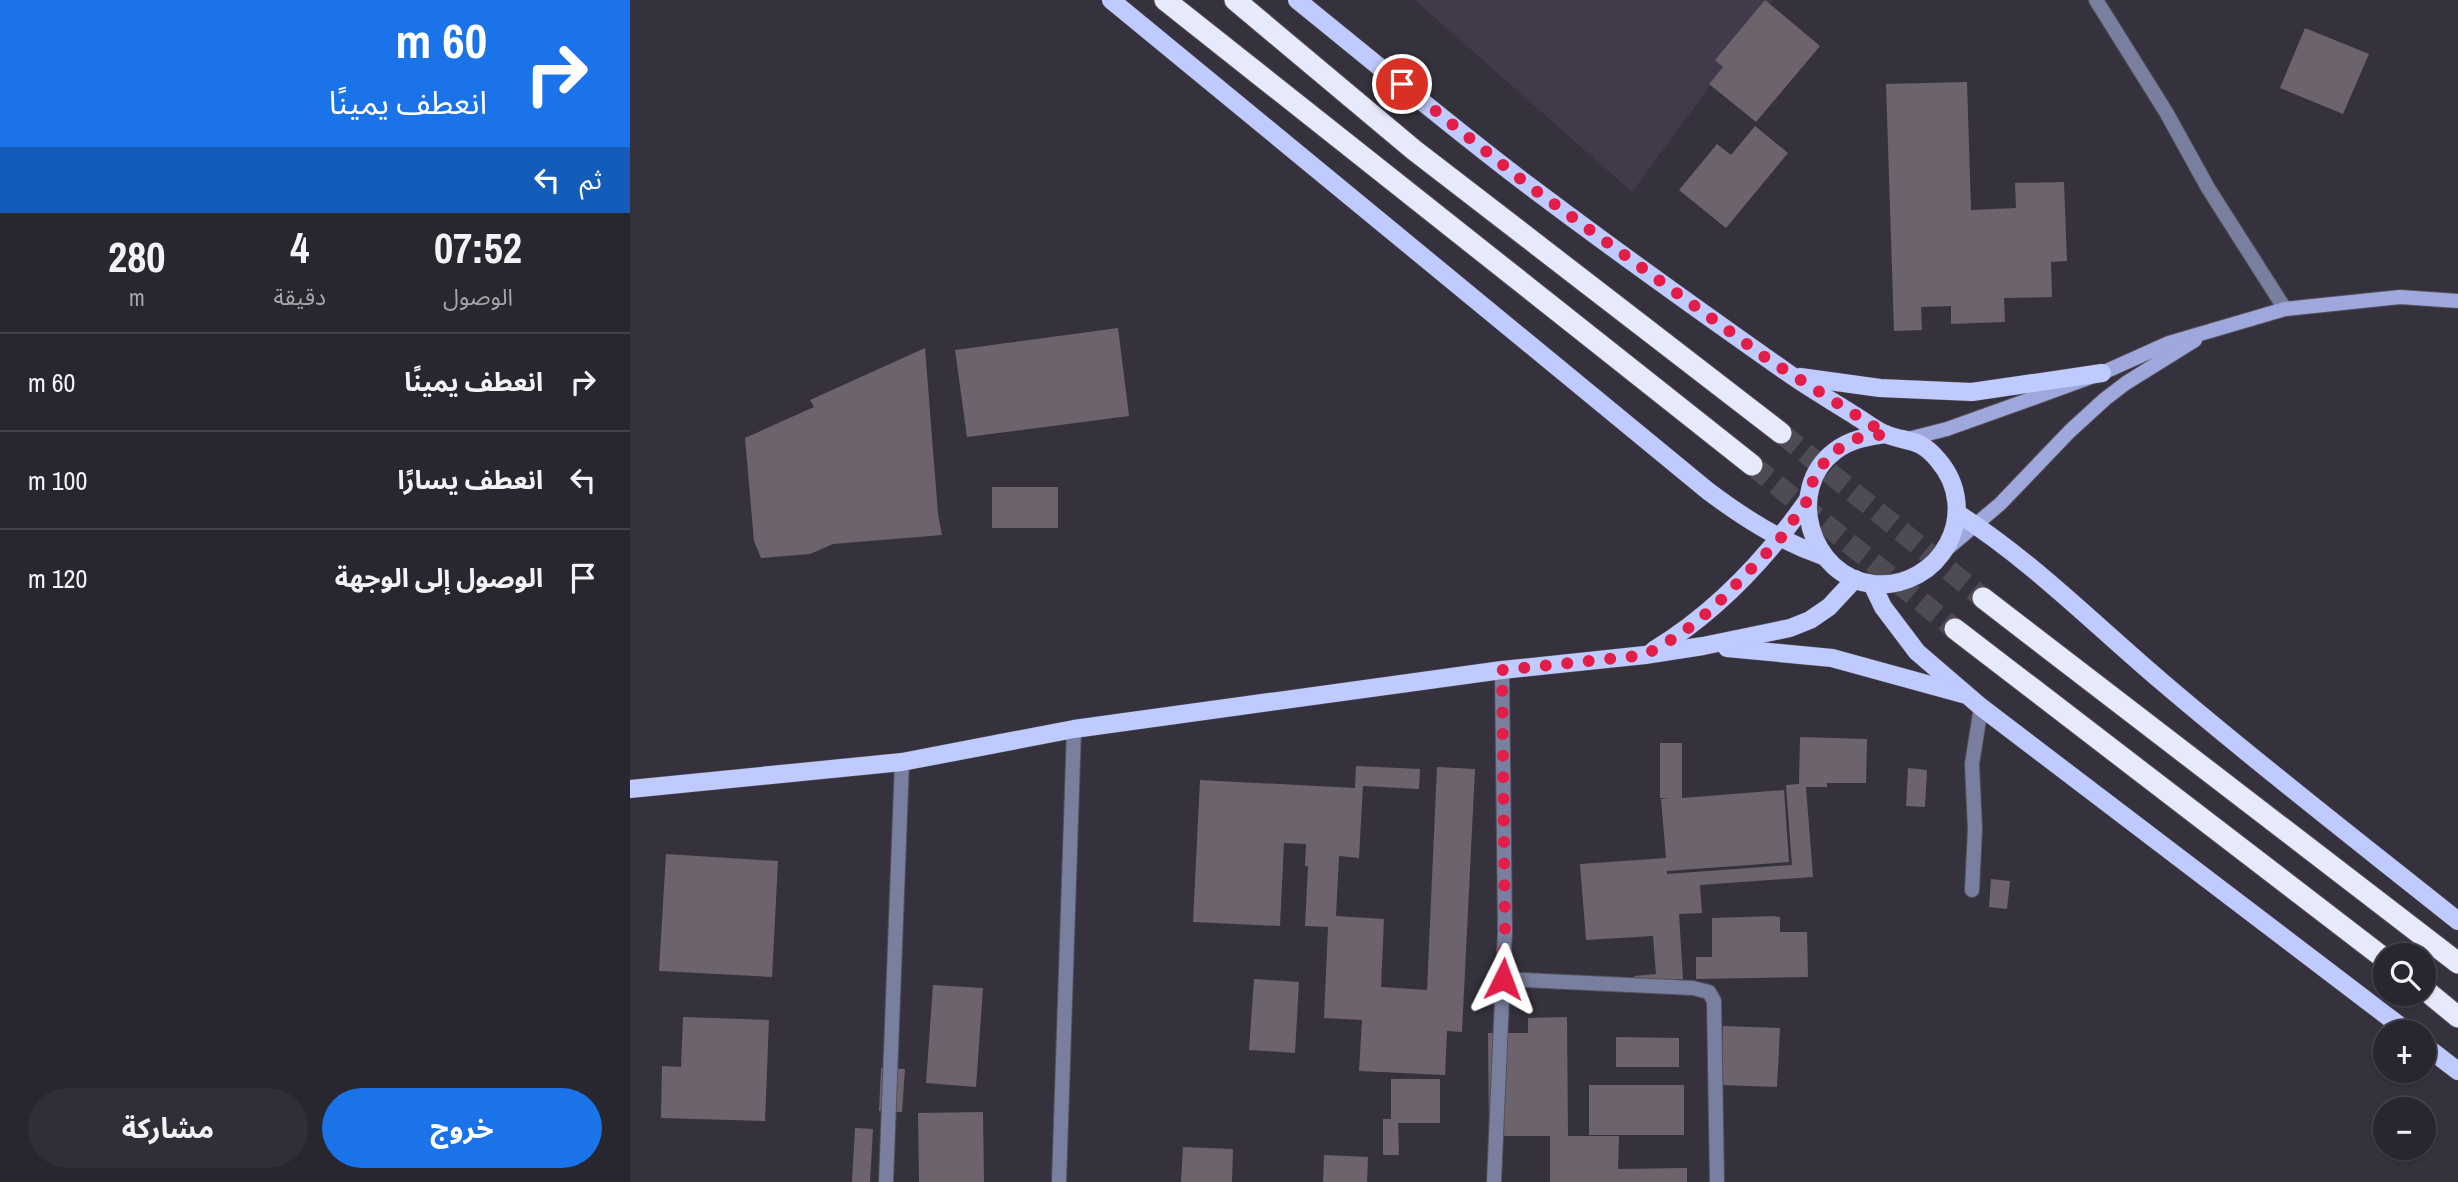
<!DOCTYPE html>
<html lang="ar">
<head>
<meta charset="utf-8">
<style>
	body { margin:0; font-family:"Archivo Narrow","Noto Sans Arabic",sans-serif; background:#302e36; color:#f1f3f6; direction:rtl; height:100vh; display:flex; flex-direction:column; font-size:26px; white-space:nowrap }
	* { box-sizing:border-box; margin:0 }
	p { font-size:23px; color:#a5a5aa }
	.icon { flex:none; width:38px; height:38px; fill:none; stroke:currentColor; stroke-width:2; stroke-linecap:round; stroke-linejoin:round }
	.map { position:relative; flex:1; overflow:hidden; direction:ltr }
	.sheet { display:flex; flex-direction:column; background:#28262e; width:630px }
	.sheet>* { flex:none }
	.top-card { background:#1a73e8; color:#fff; overflow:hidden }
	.tools { position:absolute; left:1743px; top:943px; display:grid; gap:14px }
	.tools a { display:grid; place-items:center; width:63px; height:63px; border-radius:50%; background:#28262e; box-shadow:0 2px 5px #0004,0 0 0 2px #44434a; font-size:35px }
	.pin { position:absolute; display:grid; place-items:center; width:60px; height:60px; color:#fff; margin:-30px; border:4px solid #fff; border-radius:50%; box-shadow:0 2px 7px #0007 }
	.me { position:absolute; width:77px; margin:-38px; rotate:3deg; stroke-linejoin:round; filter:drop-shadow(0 0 5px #0008) }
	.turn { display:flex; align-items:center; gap:24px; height:147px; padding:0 28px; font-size:32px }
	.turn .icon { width:91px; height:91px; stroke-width:2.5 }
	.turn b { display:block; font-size:49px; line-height:60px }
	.then { display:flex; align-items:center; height:66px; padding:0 28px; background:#0003; gap:14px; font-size:26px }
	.eta { display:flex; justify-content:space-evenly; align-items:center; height:119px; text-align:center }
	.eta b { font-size:42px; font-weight:700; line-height:49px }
	.cta { display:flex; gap:14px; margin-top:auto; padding:14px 28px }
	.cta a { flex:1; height:80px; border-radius:42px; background:#1a73e8; color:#fff; font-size:28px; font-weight:700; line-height:80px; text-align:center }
	.cta a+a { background:#302e36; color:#f1f3f6 }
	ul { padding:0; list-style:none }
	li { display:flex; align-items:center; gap:21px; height:98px; padding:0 28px; border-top:2px solid #44434a }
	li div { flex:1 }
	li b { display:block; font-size:26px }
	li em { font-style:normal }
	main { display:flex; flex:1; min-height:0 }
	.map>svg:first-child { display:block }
	.built { fill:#403a4b }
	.building { fill:#6c636d }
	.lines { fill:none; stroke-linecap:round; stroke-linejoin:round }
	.highway-tunnel { stroke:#4f4b55; stroke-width:21; stroke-dasharray:21 10; stroke-linecap:butt }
	.street-casing { stroke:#54505a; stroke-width:16 }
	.secondary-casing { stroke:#54505a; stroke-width:16 }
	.primary-casing { stroke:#54505a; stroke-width:19 }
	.highway-casing { stroke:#54505a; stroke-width:23 }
	.street { stroke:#787f9f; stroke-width:14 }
	.secondary { stroke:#9ea8dc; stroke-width:14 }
	.primary { stroke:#bfcaff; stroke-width:18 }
	.highway { stroke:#e7eafb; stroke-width:21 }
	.route { stroke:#e11d48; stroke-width:12; stroke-dasharray:0 21.6 }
</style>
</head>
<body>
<main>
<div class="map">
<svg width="1828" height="1182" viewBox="0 0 1828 1182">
	<rect width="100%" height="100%" fill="#36323d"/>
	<polygon class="built" points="785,0 1143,0 1002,192"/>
	<g class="building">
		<polygon points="1135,0 1190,46 1126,122 1079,84 1093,67 1085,60"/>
		<polygon points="1675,28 1739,54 1713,114 1650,88"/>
		<polygon points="1337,82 1341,210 1386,208 1385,183 1434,182 1437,261 1421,262 1422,297 1374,298 1375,322 1321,324 1321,306 1291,307 1292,330 1264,331 1256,84"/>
		<polygon points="1125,126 1158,153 1096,228 1049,190 1087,144 1101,155"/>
		<polygon points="488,328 499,416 337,437 325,350"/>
		<polygon points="295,348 308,514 312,535 203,544 180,554 131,558 124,541 115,438 184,407 180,400"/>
		<rect x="362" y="487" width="66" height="41"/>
		<polygon points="1170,737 1237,739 1236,783 1197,783 1197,787 1176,787 1183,877 1070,885 1072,913 1049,914 1053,979 1005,983 1004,976 1026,974 1023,936 956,940 950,864 1036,858 1031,799 1039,798 1030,798 1030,743 1052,743 1052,798 1154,790 1159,862 1037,871 1037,874 1162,865 1156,785 1169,784"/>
		<polygon points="726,766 790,769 789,789 733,786 729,858 709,856 706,916 754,919 751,987 797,990 807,767 845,769 832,1032 817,1031 815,1075 729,1071 732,1020 694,1018 698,927 675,926 678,866 675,866 676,844 654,843 650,926 563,922 570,780 725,788"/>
		<polygon points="1278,768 1297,770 1295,807 1276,806"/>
		<polygon points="36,854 148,861 142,977 29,971"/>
		<polygon points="1361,879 1380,881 1377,909 1359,907"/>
		<polygon points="1144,916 1150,917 1150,932 1177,932 1178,977 1066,979 1066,957 1082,957 1082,918"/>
		<polygon points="624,979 669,982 665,1053 619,1050"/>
		<polygon points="303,985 353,988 346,1087 296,1083"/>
		<polygon points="53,1017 139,1020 135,1121 31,1118 32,1066 51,1067"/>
		<polygon points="937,1017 938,1136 989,1136 988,1169 1057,1168 1057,1182 920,1182 920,1136 859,1136 858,1033 898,1033 898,1018"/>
		<polygon points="1093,1026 1150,1028 1147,1087 1091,1085"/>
		<polygon points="986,1037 1049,1038 1049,1067 986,1067"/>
		<polygon points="251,1068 275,1069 272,1112 249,1111"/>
		<polygon points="761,1079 810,1079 810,1123 768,1123 769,1155 753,1155 753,1119 761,1119"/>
		<rect x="959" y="1085" width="95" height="50"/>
		<polygon points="353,1112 354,1182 289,1182 288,1113"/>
		<polygon points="225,1128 243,1129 240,1182 222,1182"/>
		<polygon points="553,1147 603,1149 602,1182 551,1182"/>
		<polygon points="694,1155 738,1157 737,1182 693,1182"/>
	</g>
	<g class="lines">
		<g class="highway-tunnel">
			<polyline points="1151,433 1353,598"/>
			<polyline points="1122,465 1325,629"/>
		</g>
		<defs>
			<g id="street">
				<polyline points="1466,0 1536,112 1578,188 1655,309"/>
				<polyline points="1342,890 1345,829 1342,764 1351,707"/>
				<polyline points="873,979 1063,988 1079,992 1084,1001 1087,1182"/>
				<polyline points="256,1182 272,762"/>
				<polyline points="429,1182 444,729"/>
				<polyline points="864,1182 875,931 872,670"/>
			</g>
			<g id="secondary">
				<polyline points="1278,439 1317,429 1412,395 1472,373 1539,343 1655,309 1770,297 1828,301"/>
				<polyline points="1317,549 1370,504 1440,431 1475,399 1496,383 1565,340"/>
			</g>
			<g id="primary">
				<path d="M 481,0 L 1078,491 C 1114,518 1150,541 1193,556"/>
				<path d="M 667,0 C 744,62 820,126 898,185 C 983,249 1071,312 1158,373 C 1179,388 1202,401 1224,415 C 1234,421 1245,430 1255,434 C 1278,443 1289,437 1308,460 C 1353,512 1311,590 1243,584 C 1180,577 1154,489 1205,451 C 1221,439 1237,437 1256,434"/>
				<polyline points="1170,377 1250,388 1342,392 1472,373"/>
				<path d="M 1327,513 C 1402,561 1464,624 1531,681 C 1628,764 1729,842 1828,921"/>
				<polyline points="1242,584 1253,607 1287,652 1351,707 1778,1032"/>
				<polyline points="1097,648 1202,658 1333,694"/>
				<path d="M 1024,650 C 1085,613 1136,559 1177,501"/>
				<polyline points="0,789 272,762 444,729 872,670 1015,655 1073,646 1160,628 1180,620 1199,607 1225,579"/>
				<polyline points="1794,1045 1828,1071"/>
			</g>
			<g id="highway">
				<polyline points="535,0 1122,465"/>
				<polyline points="605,0 784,150 1151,433"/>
				<polyline points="1353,598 1828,963"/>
				<polyline points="1325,629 1755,959"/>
				<polyline points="1794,989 1828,1017"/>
			</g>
		</defs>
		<use href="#street" class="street-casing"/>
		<use href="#secondary" class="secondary-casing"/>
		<use href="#primary" class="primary-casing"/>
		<use href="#highway" class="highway-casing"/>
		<use href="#street" class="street"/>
		<use href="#secondary" class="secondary"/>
		<use href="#primary" class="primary"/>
		<use href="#highway" class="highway"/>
	</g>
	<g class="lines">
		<polyline class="route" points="772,84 898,185 1139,360 1256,434 1228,438 1203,452 1185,474 1177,501 1150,539 1083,608 1051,634 1015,655 872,670 875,931 873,979"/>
	</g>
</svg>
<div class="tools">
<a><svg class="icon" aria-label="search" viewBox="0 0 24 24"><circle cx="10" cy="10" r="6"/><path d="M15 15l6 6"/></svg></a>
<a>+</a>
<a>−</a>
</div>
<div class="pin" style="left:772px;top:84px;background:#d93025"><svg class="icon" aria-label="arrive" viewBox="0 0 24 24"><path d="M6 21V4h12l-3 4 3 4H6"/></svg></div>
<svg class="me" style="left:873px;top:979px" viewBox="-20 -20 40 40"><path d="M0-17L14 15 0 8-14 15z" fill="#e11d48" stroke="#fff" stroke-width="4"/></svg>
</div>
<section class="sheet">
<div class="top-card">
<div class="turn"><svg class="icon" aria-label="right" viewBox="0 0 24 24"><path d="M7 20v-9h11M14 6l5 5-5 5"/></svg><div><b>60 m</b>انعطف يمينًا</div></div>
<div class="then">ثم<svg class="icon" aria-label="left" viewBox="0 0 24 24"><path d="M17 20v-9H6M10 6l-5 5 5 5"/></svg></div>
</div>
<div class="eta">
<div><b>07:52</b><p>الوصول</p></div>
<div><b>4</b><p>دقيقة</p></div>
<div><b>280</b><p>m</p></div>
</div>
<ul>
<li><svg class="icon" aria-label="right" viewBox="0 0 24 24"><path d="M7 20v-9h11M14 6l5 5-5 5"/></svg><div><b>انعطف يمينًا</b></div><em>60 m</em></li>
<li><svg class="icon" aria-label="left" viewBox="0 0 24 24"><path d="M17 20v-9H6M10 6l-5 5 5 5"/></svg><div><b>انعطف يسارًا</b></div><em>100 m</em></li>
<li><svg class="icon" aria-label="arrive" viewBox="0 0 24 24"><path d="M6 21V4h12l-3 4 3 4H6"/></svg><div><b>الوصول إلى الوجهة</b></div><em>120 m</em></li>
</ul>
<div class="cta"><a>خروج</a><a>مشاركة</a></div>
</section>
</main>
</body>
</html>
